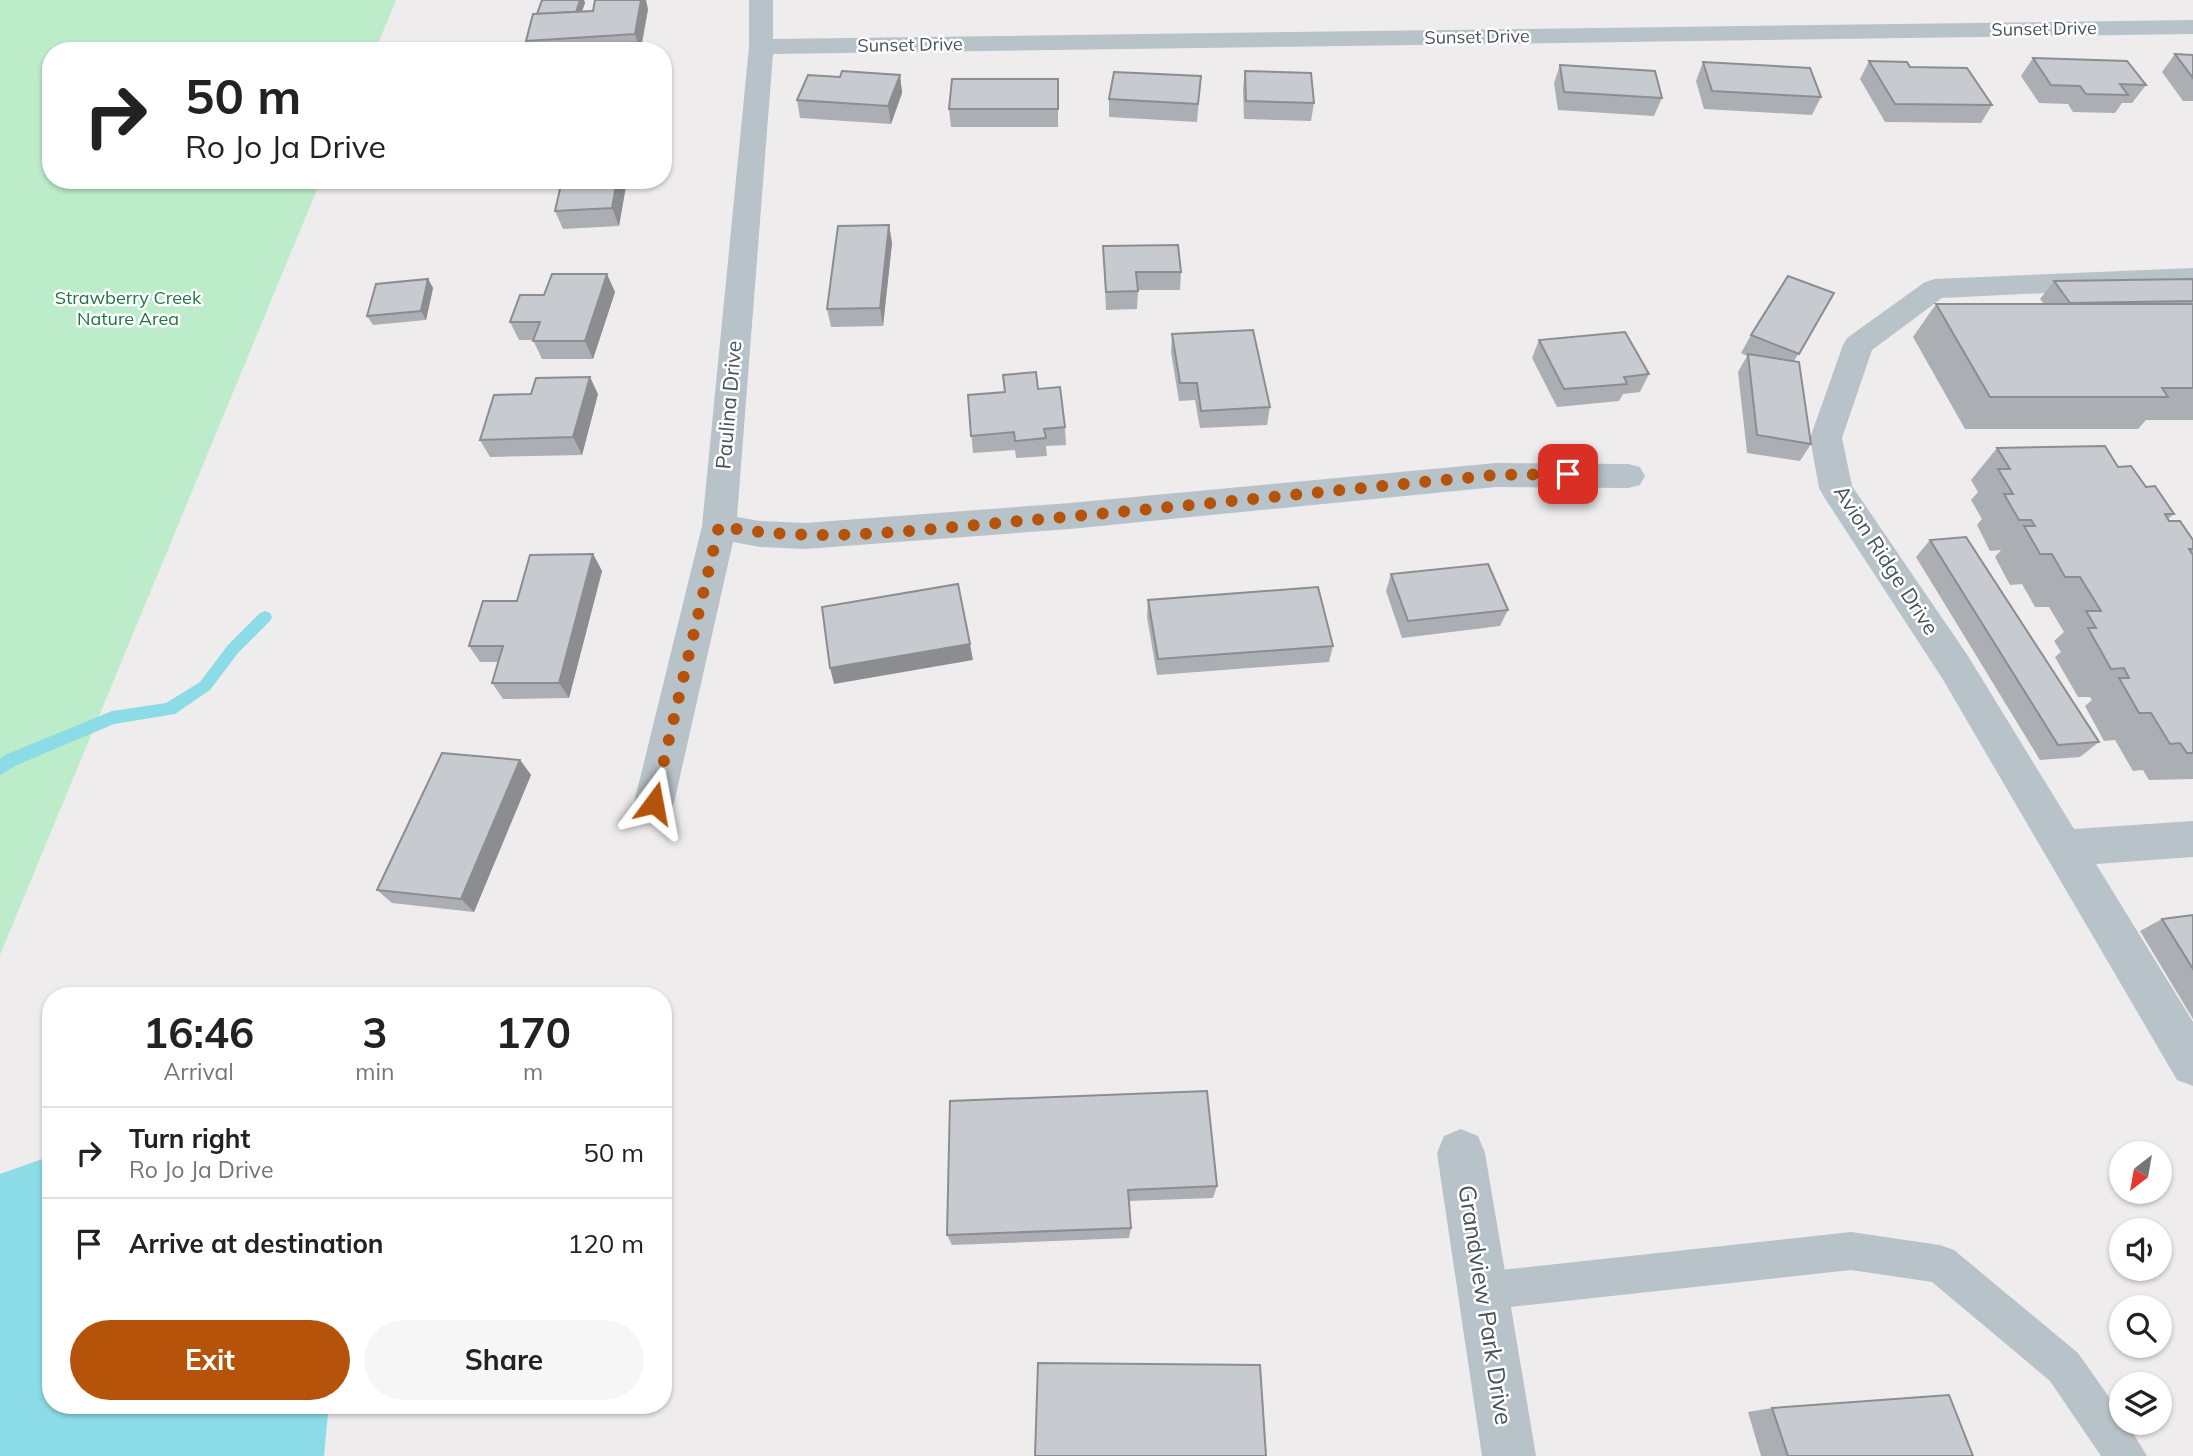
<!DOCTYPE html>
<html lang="en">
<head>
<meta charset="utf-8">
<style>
	body { margin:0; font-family:Mulish,sans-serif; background:#f6f6f6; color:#222; height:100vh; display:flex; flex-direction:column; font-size:26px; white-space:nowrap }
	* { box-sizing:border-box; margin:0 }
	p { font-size:23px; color:#767676 }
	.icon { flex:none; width:38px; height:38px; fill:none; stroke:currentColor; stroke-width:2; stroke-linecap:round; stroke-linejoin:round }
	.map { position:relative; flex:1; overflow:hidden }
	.sheet { position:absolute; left:42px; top:987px; width:630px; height:427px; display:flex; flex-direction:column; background:#fff; border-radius:28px; box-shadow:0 2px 5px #0004 }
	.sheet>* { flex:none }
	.hud { position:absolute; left:42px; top:42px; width:630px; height:147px; border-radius:28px; box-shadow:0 2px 5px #0004; background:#fff; color:#222; overflow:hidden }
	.needle { width:46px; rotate:211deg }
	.tools { position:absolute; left:2109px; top:1141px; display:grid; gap:14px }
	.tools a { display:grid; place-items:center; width:63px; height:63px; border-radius:50%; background:#fff; box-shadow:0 2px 5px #0004; font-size:35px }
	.pin { position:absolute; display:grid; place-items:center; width:60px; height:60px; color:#fff; margin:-30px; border-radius:14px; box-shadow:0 4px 10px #0006 }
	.me { position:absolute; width:77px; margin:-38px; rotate:13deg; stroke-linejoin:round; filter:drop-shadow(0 0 5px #0008) }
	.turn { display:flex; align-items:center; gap:24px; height:147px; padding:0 28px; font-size:32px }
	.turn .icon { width:91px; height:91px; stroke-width:2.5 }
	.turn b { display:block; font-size:49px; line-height:60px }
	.eta { display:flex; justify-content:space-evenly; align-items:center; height:119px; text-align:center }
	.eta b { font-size:42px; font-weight:700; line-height:49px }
	.button { display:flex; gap:14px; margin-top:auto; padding:14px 28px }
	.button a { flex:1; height:80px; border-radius:42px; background:#b45309; color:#fff; font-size:28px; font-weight:700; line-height:80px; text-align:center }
	.button a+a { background:#f6f6f6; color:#222 }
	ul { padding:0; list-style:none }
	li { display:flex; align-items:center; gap:21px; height:91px; padding:0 28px; border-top:2px solid #e0e0e0 }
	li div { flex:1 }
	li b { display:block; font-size:26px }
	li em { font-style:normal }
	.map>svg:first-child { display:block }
	.green { fill:#bcecca }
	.water { fill:#8bdce7 }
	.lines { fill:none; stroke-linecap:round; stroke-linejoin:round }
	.stream { fill:#8bdce7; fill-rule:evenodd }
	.service { fill:#b8c2c9; fill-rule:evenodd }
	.minor { fill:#b8c2c9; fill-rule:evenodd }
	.wall { fill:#abaeb2 }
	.shaded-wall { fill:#8b8d91 }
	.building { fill:#c7cacf; stroke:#8b8d91; stroke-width:2 }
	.route { stroke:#b45309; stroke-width:12; stroke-dasharray:0 21.6 }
	.labels { text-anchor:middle; stroke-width:5; stroke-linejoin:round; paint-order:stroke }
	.far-street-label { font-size:18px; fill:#465259; stroke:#fff }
	.far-park-label { font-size:18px; fill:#1b7640; stroke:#fff }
	.street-label { font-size:21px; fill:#465259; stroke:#fff }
	.near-street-label { font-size:24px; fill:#465259; stroke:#fff }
</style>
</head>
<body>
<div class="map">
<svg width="2193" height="1456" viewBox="0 0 2193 1456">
	<rect width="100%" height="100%" fill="#efeced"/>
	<polygon class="green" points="0,0 396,0 375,51 51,51 51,180 321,180 0,955"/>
	<polygon class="water" points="51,1156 51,1405 323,1405 328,1413 324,1456 0,1456 0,1174"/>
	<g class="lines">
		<polygon class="stream" points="265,611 270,613 272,617 270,621 238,653 210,690 175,714 114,724 17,765 0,775 0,759 5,755 112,711 166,703 200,682 228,645 260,613"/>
		<polygon class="service" points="1851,1232 1940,1245 1954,1250 2078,1353 2121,1414 2121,1423 2127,1423 2147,1456 2101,1456 2050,1381 1932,1282 1851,1270 1483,1310 1469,1305 1464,1291 1469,1277 1483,1272"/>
		<g class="minor">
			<polygon points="749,0 773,0 773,39 2193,20 2193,34 773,54 737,517 760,521 805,523 1070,503 1496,463 1628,464 1640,467 1645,476 1640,485 1628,488 1496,487 1070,529 805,549 760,547 733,542 674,803 668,815 654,820 640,815 634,803 702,526 749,47"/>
			<polygon points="2193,268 2193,286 1942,298 1872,350 1842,438 1852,486 1968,656 2074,829 2193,821 2193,857 2096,864 2193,1022 2193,1086 2177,1080 1942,678 1824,497 1819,488 1810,438 1843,345 1847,338 1925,282 1935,279"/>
			<polygon points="1461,1129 1478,1136 1485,1153 1536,1456 1482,1456 1437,1153 1444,1136"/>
		</g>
	</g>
	<g class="wall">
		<polygon points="542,0 584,0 585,3 582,11 648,9 641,51 530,51 526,41"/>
		<polygon points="2175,54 2193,55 2193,101 2183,101 2162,72"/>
		<polygon points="2033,58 2146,85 2132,103 2122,103 2115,113 2073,112 2068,104 2039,103 2021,76"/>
		<polygon points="1869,61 1910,67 1992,105 1981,123 1885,122 1860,79"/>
		<polygon points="1703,62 1821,97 1812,115 1704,109 1696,81"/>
		<polygon points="1560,65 1662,98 1654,116 1558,110 1554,83"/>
		<polygon points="1245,71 1314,103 1311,121 1244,119 1243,89"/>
		<polygon points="900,75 902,93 891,124 800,118 797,100 840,77"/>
		<polygon points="1201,76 1197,122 1109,117 1109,99"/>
		<polygon points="1058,79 1058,127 951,127 949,109"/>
		<polygon points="562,180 627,180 619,226 563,229 555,211"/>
		<polygon points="889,225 892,243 883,326 831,327 827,309"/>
		<polygon points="1103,246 1181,272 1180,290 1138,290 1137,309 1106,310"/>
		<polygon points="428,279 433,288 426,320 373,325 367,316"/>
		<polygon points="2193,279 2193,420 2146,420 2138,429 1965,429 1913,337 1936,304 2044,304 2040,299 2054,281"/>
		<polygon points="615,292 593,359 542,359 533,340 519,340 510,322 544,295"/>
		<polygon points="1834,293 1794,361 1811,444 1800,461 1747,453 1738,372 1747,356 1741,353 1751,335"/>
		<polygon points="1172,334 1270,407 1267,425 1200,428 1195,400 1179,401 1171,352"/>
		<polygon points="1539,340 1649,374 1640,392 1623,394 1619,401 1557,407 1532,358"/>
		<polygon points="1038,389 1065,427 1066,445 1046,446 1047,456 1016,458 1015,450 973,453 968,395"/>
		<polygon points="531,394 598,394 582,455 490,457 480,440"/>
		<polygon points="1997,448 2118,467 2146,487 2174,514 2168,519 2193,540 2193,779 2149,780 2143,770 2133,771 2115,740 2104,741 2085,706 2092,700 2090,697 2078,697 2055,657 2061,652 2054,641 2064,632 2049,607 2035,607 2022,584 2010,585 1995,557 2001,550 1990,551 1977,525 1982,519 1971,500 1978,492 1971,480"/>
		<polygon points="1930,540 2099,742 2080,757 2040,760 1916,557"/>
		<polygon points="593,554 602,571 569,698 503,699 492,683 498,662 480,662 469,646 517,601"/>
		<polygon points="1391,574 1508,610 1500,626 1402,638 1386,591"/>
		<polygon points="1148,600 1333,646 1329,662 1157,675 1147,617"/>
		<polygon points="520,760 531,775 474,912 392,903 377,890"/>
		<polygon points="2193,915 2193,1019 2140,931 2162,919"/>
		<polygon points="950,1101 1217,1186 1213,1198 1129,1201 1131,1228 1129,1238 952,1245 947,1235"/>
		<polygon points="1772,1408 1973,1456 1761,1456 1748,1412"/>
	</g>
	<g class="shaded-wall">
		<polygon points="580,0 584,0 585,3 578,22 575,13"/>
		<polygon points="641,0 646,0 648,9 640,51 635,34"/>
		<polygon points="900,75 902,93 891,124 888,106"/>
		<polygon points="617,180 627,180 619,226 612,208"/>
		<polygon points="889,225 892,243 883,326 880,308"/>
		<polygon points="607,274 615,292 593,359 585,341"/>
		<polygon points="428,279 433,288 426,320 421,311"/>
		<polygon points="590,377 598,394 582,455 573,437"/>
		<polygon points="593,554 602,571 569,698 559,683"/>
		<polygon points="970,644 973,660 834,684 830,668"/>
		<polygon points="520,760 531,775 474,912 461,899"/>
	</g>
	<g class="building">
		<polygon points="542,0 580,0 576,12 537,14"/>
		<polygon points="595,0 641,0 635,34 526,41 533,14 593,11"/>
		<polygon points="2175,54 2193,55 2193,78"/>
		<polygon points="2033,58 2127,61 2146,85 2120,84 2128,95 2086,94 2080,86 2051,85"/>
		<polygon points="1869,61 1907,62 1910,67 1967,68 1992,105 1895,104"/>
		<polygon points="1703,62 1810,68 1821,97 1712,91"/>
		<polygon points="1560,65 1655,71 1662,98 1564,92"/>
		<polygon points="842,71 900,75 888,106 797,100 808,75 840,77"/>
		<polygon points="1245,71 1311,73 1314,103 1246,101"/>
		<polygon points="1114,72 1201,76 1198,104 1109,99"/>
		<polygon points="952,79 1058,79 1058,109 949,109"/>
		<polygon points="562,180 617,180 612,208 555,211"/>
		<polygon points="889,225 880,308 827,309 838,226"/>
		<polygon points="1178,245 1181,272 1136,272 1138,291 1106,292 1103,246"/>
		<polygon points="552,274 607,274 585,341 533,341 540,322 510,322 520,295 544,295"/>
		<polygon points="1788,276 1834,293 1799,354 1751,335"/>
		<polygon points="428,279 421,311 367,316 376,284"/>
		<polygon points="2193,279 2193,301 2070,303 2054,281"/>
		<polygon points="1936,304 2193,304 2193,388 2162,388 2168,397 1990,397"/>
		<polygon points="1253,330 1270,407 1201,411 1197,383 1180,383 1172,334"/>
		<polygon points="1625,332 1649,374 1624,377 1627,384 1564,389 1539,340"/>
		<polygon points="1748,354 1799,362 1811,444 1757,435"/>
		<polygon points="1036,372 1038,389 1060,387 1065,427 1044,429 1046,438 1015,441 1014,432 971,436 968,395 1005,392 1003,375"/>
		<polygon points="590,377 573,437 480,440 494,395 531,394 536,378"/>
		<polygon points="2105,446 2118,467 2131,466 2146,487 2155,486 2174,514 2165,514 2169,521 2180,521 2193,540 2193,549 2189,549 2193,555 2193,753 2187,753 2180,743 2170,744 2151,713 2139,713 2119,678 2129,678 2124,668 2111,669 2088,628 2096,628 2086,611 2101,611 2080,577 2065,577 2052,554 2040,554 2024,526 2035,526 2031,520 2019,520 2004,494 2013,494 1998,469 2010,469 1997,448"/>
		<polygon points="1966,537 2099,742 2058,745 1930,540"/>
		<polygon points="593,554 559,683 492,683 503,646 469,646 483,601 517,601 530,555"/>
		<polygon points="1488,564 1508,610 1408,621 1391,574"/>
		<polygon points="958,584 970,644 830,668 822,607"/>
		<polygon points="1318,587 1333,646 1158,659 1148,600"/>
		<polygon points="442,753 520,760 461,899 377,890"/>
		<polygon points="2193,915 2193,969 2162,919"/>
		<polygon points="1207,1091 1217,1186 1128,1190 1131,1228 947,1235 950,1101"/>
		<polygon points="1038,1363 1260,1365 1266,1456 1035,1456"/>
		<polygon points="1949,1395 1973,1456 1788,1456 1772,1408"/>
	</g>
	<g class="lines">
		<path class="route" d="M 654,803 L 719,526 C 818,545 921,529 1020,521 C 1179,507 1338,490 1496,475 L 1568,474"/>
	</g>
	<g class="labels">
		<g class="far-street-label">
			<text transform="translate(2044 29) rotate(-1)" y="6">Sunset Drive</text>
			<text transform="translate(1477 37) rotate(-1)" y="6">Sunset Drive</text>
			<text transform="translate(910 45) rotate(-1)" y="6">Sunset Drive</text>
		</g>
		<g class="far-park-label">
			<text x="128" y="304">Strawberry Creek<tspan x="128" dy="21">Nature Area</tspan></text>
		</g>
		<g class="street-label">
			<text transform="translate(729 405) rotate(-85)" y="7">Paulina Drive</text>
			<text transform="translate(1886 560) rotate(57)" y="7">Avion Ridge Drive</text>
		</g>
		<g class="near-street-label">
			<text transform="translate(1485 1305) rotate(81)" y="8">Grandview Park Drive</text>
		</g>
	</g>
</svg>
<div class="tools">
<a><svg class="needle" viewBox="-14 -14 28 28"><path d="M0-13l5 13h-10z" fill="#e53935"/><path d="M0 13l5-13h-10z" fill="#767676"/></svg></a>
<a><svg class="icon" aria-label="sound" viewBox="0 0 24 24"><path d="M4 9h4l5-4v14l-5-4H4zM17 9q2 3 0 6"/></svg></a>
<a><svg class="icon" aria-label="search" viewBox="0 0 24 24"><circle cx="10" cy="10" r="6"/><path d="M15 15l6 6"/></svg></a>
<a><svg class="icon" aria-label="layers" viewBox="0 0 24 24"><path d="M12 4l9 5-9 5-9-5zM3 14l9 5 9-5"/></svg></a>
</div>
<div class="pin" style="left:1568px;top:474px;background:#d93025"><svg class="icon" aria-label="arrive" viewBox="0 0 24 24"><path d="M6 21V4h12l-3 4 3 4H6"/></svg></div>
<svg class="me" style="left:654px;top:803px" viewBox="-20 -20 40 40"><path d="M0-17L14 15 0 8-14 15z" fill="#b45309" stroke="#fff" stroke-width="4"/></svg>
<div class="hud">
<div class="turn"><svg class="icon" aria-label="right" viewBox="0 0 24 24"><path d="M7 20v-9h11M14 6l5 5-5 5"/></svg><div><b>50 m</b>Ro Jo Ja Drive</div></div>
</div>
<section class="sheet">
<div class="eta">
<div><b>16:46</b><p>Arrival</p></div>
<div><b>3</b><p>min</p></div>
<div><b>170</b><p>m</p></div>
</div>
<ul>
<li><svg class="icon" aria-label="right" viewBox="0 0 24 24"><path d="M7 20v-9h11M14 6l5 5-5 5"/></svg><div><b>Turn right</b><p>Ro Jo Ja Drive</p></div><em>50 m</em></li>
<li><svg class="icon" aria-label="arrive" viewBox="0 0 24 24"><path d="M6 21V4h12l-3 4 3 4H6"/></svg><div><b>Arrive at destination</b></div><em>120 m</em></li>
</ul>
<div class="button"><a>Exit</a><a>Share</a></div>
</section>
</div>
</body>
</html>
